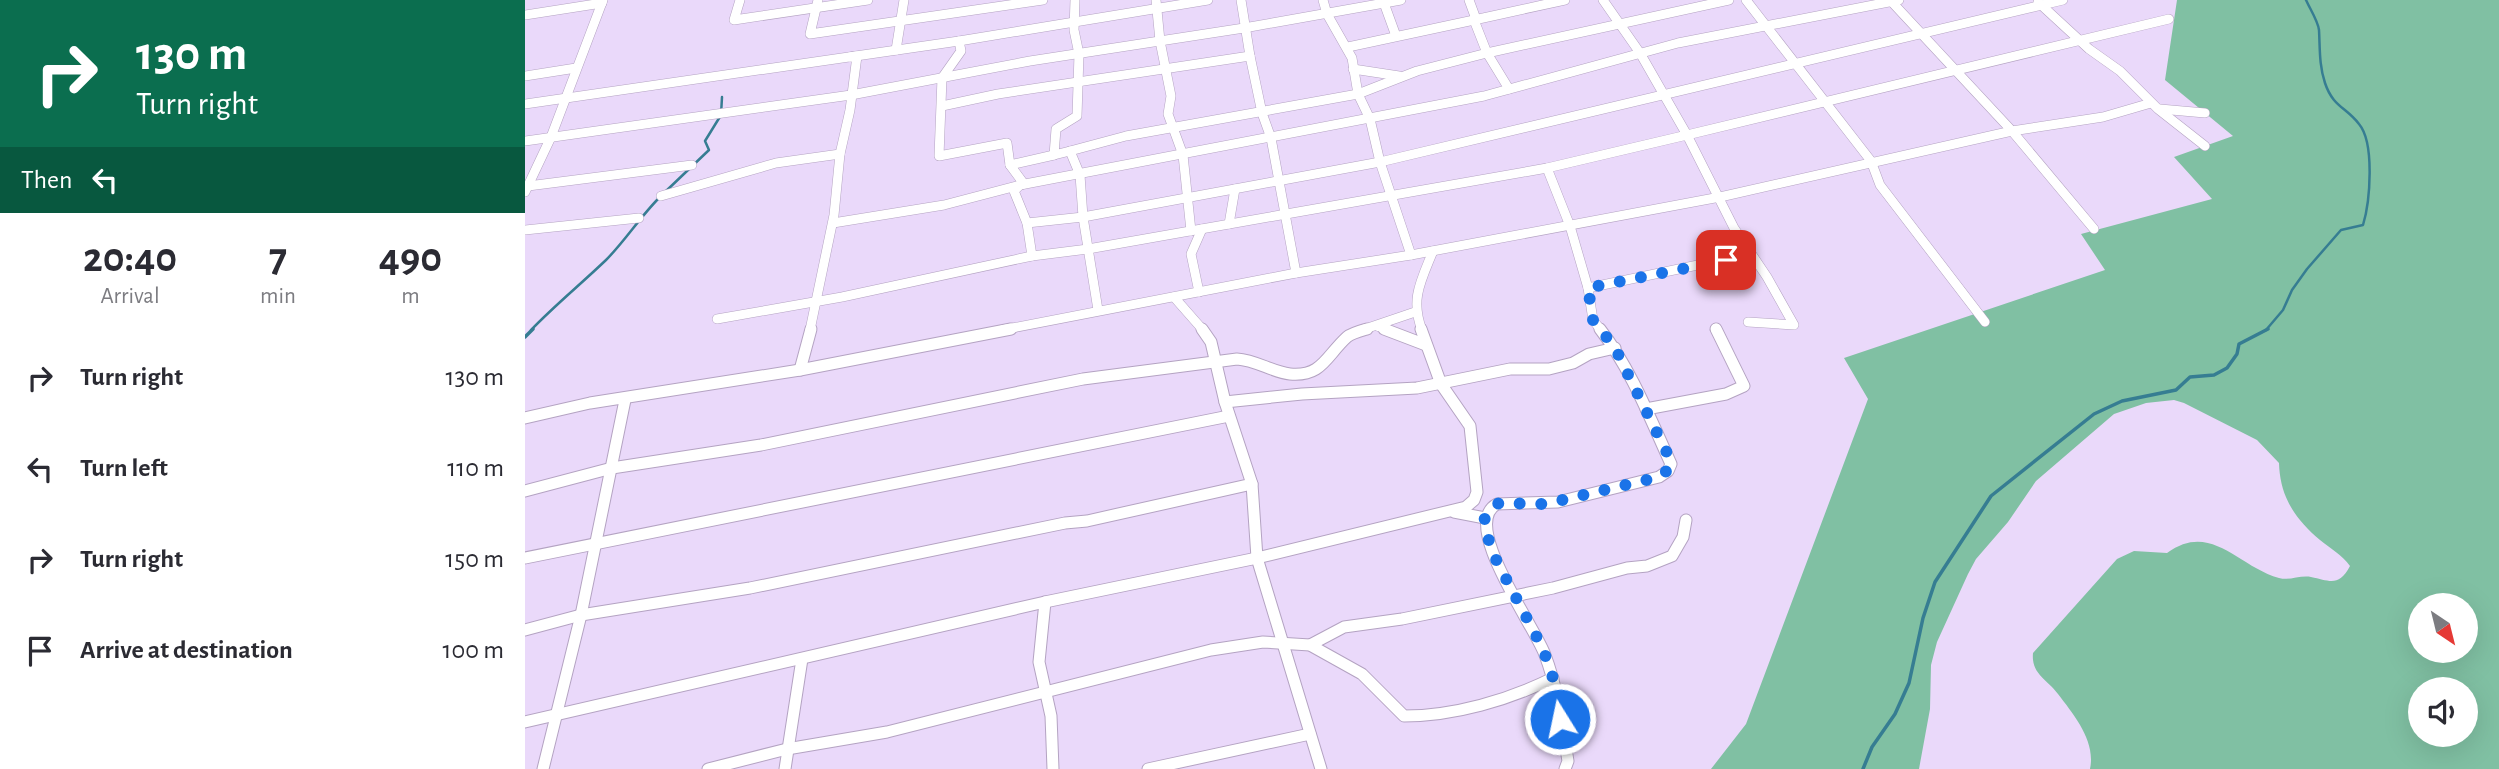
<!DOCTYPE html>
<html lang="en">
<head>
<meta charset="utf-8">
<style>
	body { margin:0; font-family:"Alegreya Sans",sans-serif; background:#f2f2f3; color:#2b2b33; height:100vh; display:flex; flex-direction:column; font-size:26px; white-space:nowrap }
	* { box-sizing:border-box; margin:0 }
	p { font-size:23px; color:#7c7c81 }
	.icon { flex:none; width:38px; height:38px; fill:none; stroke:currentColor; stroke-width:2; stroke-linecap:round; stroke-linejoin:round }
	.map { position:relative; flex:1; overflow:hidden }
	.details { display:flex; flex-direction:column; background:#fff; width:525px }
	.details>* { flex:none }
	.hud { background:#0b6e4f; color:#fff; overflow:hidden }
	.needle { width:46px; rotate:145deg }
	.controls { position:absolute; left:1883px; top:593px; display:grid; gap:14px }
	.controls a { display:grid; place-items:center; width:70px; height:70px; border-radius:50%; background:#fff; box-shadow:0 7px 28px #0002; font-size:35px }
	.pin { position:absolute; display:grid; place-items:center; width:60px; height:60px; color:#fff; margin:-30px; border-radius:14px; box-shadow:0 4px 10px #0006 }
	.me { position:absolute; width:77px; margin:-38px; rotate:350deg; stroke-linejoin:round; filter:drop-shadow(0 0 5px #0008) }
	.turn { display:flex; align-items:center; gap:24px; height:147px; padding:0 21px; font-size:32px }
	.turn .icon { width:91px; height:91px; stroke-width:2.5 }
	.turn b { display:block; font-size:49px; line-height:60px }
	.then { display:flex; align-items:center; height:66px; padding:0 21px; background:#0003; gap:14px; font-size:26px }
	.eta { display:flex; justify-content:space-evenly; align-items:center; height:119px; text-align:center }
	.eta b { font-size:42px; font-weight:700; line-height:49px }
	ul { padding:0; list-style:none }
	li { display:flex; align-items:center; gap:21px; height:91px; padding:0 21px }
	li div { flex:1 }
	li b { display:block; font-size:26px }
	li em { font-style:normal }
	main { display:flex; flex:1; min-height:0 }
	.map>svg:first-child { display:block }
	.green { fill:#80c0a3; fill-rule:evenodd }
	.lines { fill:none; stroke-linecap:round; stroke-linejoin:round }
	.stream-far1 { stroke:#367d92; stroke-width:2.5 }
	.stream { stroke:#367d92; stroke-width:3.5 }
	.street-far1-casing { stroke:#b4a3c2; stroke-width:10 }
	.street-casing { stroke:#b4a3c2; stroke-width:13 }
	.street-far1 { stroke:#fff; stroke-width:9 }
	.street { stroke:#fff; stroke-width:11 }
	.route { stroke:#1a73e8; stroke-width:12; stroke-dasharray:0 21.6 }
</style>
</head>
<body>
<main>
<section class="details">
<div class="hud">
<div class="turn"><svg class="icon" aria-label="right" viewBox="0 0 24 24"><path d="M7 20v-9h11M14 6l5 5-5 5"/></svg><div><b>130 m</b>Turn right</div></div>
<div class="then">Then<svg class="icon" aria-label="left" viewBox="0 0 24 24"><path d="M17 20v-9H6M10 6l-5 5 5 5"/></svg></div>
</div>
<div class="eta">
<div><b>20:40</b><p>Arrival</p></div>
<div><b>7</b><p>min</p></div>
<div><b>490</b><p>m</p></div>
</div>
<ul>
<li><svg class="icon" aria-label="right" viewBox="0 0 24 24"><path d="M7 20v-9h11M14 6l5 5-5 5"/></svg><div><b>Turn right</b></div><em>130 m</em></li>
<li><svg class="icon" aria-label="left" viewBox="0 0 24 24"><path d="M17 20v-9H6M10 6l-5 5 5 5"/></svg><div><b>Turn left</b></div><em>110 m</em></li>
<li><svg class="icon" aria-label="right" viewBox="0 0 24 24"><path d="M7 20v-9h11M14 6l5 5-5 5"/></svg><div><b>Turn right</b></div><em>150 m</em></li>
<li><svg class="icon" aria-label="arrive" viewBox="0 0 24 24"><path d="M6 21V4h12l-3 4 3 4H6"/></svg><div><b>Arrive at destination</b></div><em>100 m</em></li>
</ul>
</section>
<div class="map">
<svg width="1974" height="769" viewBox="0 0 1974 769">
	<rect width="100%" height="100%" fill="#ead9fa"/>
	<path class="green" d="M 1652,0 L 1974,0 L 1974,769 L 1565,769 C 1571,741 1549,715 1533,694 C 1522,679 1506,674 1508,653 L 1592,559 L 1609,551 L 1642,553 C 1686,521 1712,566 1754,578 C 1765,581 1775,575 1786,577 C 1805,581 1814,587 1825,566 C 1817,555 1806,549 1795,540 C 1770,519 1755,497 1754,463 L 1732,440 L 1659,403 L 1649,400 L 1621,403 L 1589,414 L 1511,481 L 1483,522 L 1451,559 L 1443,574 L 1412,642 L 1406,665 L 1405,709 L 1394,769 L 1186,769 L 1221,724 L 1343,399 L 1319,358 L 1580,270 L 1556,234 L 1687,199 L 1649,157 L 1708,136 L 1640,80 ZM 1895,606 L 1941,606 L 1941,651 L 1895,651 ZM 1895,690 L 1941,690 L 1941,735 L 1895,735 Z"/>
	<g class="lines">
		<g class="stream-far1">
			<polyline points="140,192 184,150 180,141 196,115 197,97"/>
			<path d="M 6,330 C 30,305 56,284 81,260 C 100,241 115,217 134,198"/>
			<path d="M 1741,330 L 1758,310 L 1767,290 L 1782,269 L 1816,230 L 1838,225 C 1845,202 1850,143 1834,124 C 1821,107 1808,107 1800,83 C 1794,65 1795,48 1794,30 C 1793,21 1785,9 1781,0"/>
		</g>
		<g class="stream">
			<polyline points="0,337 8,329"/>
			<polyline points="1338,769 1347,747 1370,714 1384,683 1398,618 1410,582 1466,496 1569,414 1597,401 1651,390 1665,377 1689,375 1702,368 1712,354 1714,344 1743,329"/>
		</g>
		<defs>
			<g id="street-far1">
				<polyline points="215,0 209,20 343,0"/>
				<polyline points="293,0 285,34 518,0"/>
				<polyline points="550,0 549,30 554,54 552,116 531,129 529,155 545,151 555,175 558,217 573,310"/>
				<polyline points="631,0 635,41 646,96 643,114 658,155 666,231"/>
				<polyline points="716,0 725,56 737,113 746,138 771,273"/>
				<polyline points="798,0 802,14 827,58 833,94 845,119 855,162 886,255"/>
				<polyline points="944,0 951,19"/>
				<polyline points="1078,0 1115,53 1162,135 1644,19"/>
				<polyline points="1221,0 1346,161 1355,185 1460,322"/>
				<polyline points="1365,0 1487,131 1569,229"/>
				<polyline points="1513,2 1564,49 1595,71 1633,109 1680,146"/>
				<polyline points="859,3 871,36"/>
				<polyline points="0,15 77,3"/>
				<polyline points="823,47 949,20"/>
				<polyline points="371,50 379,0"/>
				<polyline points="828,69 874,76"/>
				<polyline points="0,76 51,68"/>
				<polyline points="984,89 962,53 949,20 1040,0"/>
				<polyline points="0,104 434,41 683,0"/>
				<polyline points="417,106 473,94 725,56"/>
				<polyline points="1635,109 1680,113"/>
				<polyline points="0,141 326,95 505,61 719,28 876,0"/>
				<polyline points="545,151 601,136 833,94 892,71 962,53 1204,0"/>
				<polyline points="485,165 529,155"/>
				<polyline points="1022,168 1045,226 1063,288 1068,320 1076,330"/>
				<polyline points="3,186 167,165"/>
				<polyline points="0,192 26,137 78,0"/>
				<polyline points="136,196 251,163 315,154"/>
				<polyline points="308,223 419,205 499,184 485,165 482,143 414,156 417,78 436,51 434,41"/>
				<polyline points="502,223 558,217 855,162 1538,0"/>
				<polyline points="704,224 710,189"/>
				<polyline points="0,230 114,218"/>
				<polyline points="507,256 502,223 489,191 495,185 959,96 1153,43 1374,0"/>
				<polyline points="1063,288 1225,254"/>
				<polyline points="674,292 666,254 677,229"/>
				<polyline points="649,297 678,330"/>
				<polyline points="192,319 317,297 507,256 563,249 1022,168 1162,135 1209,228 1242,277 1269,325 1223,322"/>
				<polyline points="852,326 864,330"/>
				<polyline points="1191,328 1192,330"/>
				<polyline points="285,330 309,215 315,154 325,110 332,56 325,57"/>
				<polyline points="477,330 771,273 886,255 1195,197 1487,131 1578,117 1626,103"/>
				<polyline points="837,330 890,312"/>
				<path d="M 897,330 C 885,299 896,281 908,251"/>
			</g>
			<g id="street">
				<polyline points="677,329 686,342 700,402 727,484 732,558 796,769"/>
				<polyline points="859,329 901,345"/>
				<polyline points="275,370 286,329"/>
				<polyline points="700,402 777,394 892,388 985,369 1024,369 1048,363 1064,354 1090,348"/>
				<polyline points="1121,409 1201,394 1219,386 1191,329"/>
				<polyline points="0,418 65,403 275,370 486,329"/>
				<path d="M 0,491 L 87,468 L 236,445 L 558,379 L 712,359 C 731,360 747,372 765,374 C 797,377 801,356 822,337 C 827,333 835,331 842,329"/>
				<polyline points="929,512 960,518"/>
				<polyline points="0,558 704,416"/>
				<polyline points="520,602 514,662 526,716 528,769"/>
				<polyline points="0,630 56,615 225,588 540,523 562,521 727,484"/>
				<polyline points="785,645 819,627 877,619 1028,588 1102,568 1122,566 1147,556 1158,537 1161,520"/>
				<polyline points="0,722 520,602 732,558 941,507 949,500 952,492 945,426 916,384 896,329"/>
				<polyline points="18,769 56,615 100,400"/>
				<path d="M 183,769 L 262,749 L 362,732 L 686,650 L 738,642 L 785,645 L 837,674 L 879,716 C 929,716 984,700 1028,678"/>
				<polyline points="260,769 277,659"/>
				<polyline points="623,769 785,734"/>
				<path d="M 1040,769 L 1043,761 C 1037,725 1033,689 1020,655 C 1011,628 934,524 972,504 L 1033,502 L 1134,477 L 1143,471 L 1146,464 C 1125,418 1106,369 1075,329"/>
			</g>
		</defs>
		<use href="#street-far1" class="street-far1-casing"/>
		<use href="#street" class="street-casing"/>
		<use href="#street-far1" class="street-far1"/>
		<use href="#street" class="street"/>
	</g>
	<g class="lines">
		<path class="route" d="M 1035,719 L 1028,678 L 1018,649 L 967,552 L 959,522 L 961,513 L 974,503 L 1021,504 L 1134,477 C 1143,471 1146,467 1144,457 L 1090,348 L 1068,320 L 1063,288 L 1201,260"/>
	</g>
</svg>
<div class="controls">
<a><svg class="needle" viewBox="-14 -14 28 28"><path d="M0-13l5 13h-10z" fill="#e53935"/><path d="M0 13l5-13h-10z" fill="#7c7c81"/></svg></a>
<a><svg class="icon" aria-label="sound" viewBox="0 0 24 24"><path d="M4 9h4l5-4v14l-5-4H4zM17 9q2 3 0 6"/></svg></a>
</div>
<div class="pin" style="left:1201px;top:260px;background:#d93025"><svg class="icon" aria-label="arrive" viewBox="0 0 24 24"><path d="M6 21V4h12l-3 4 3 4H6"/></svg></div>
<svg class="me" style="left:1035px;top:719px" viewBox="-20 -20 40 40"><circle r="17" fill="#1a73e8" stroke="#fff" stroke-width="3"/><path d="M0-11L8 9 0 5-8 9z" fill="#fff"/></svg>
</div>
</main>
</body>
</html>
